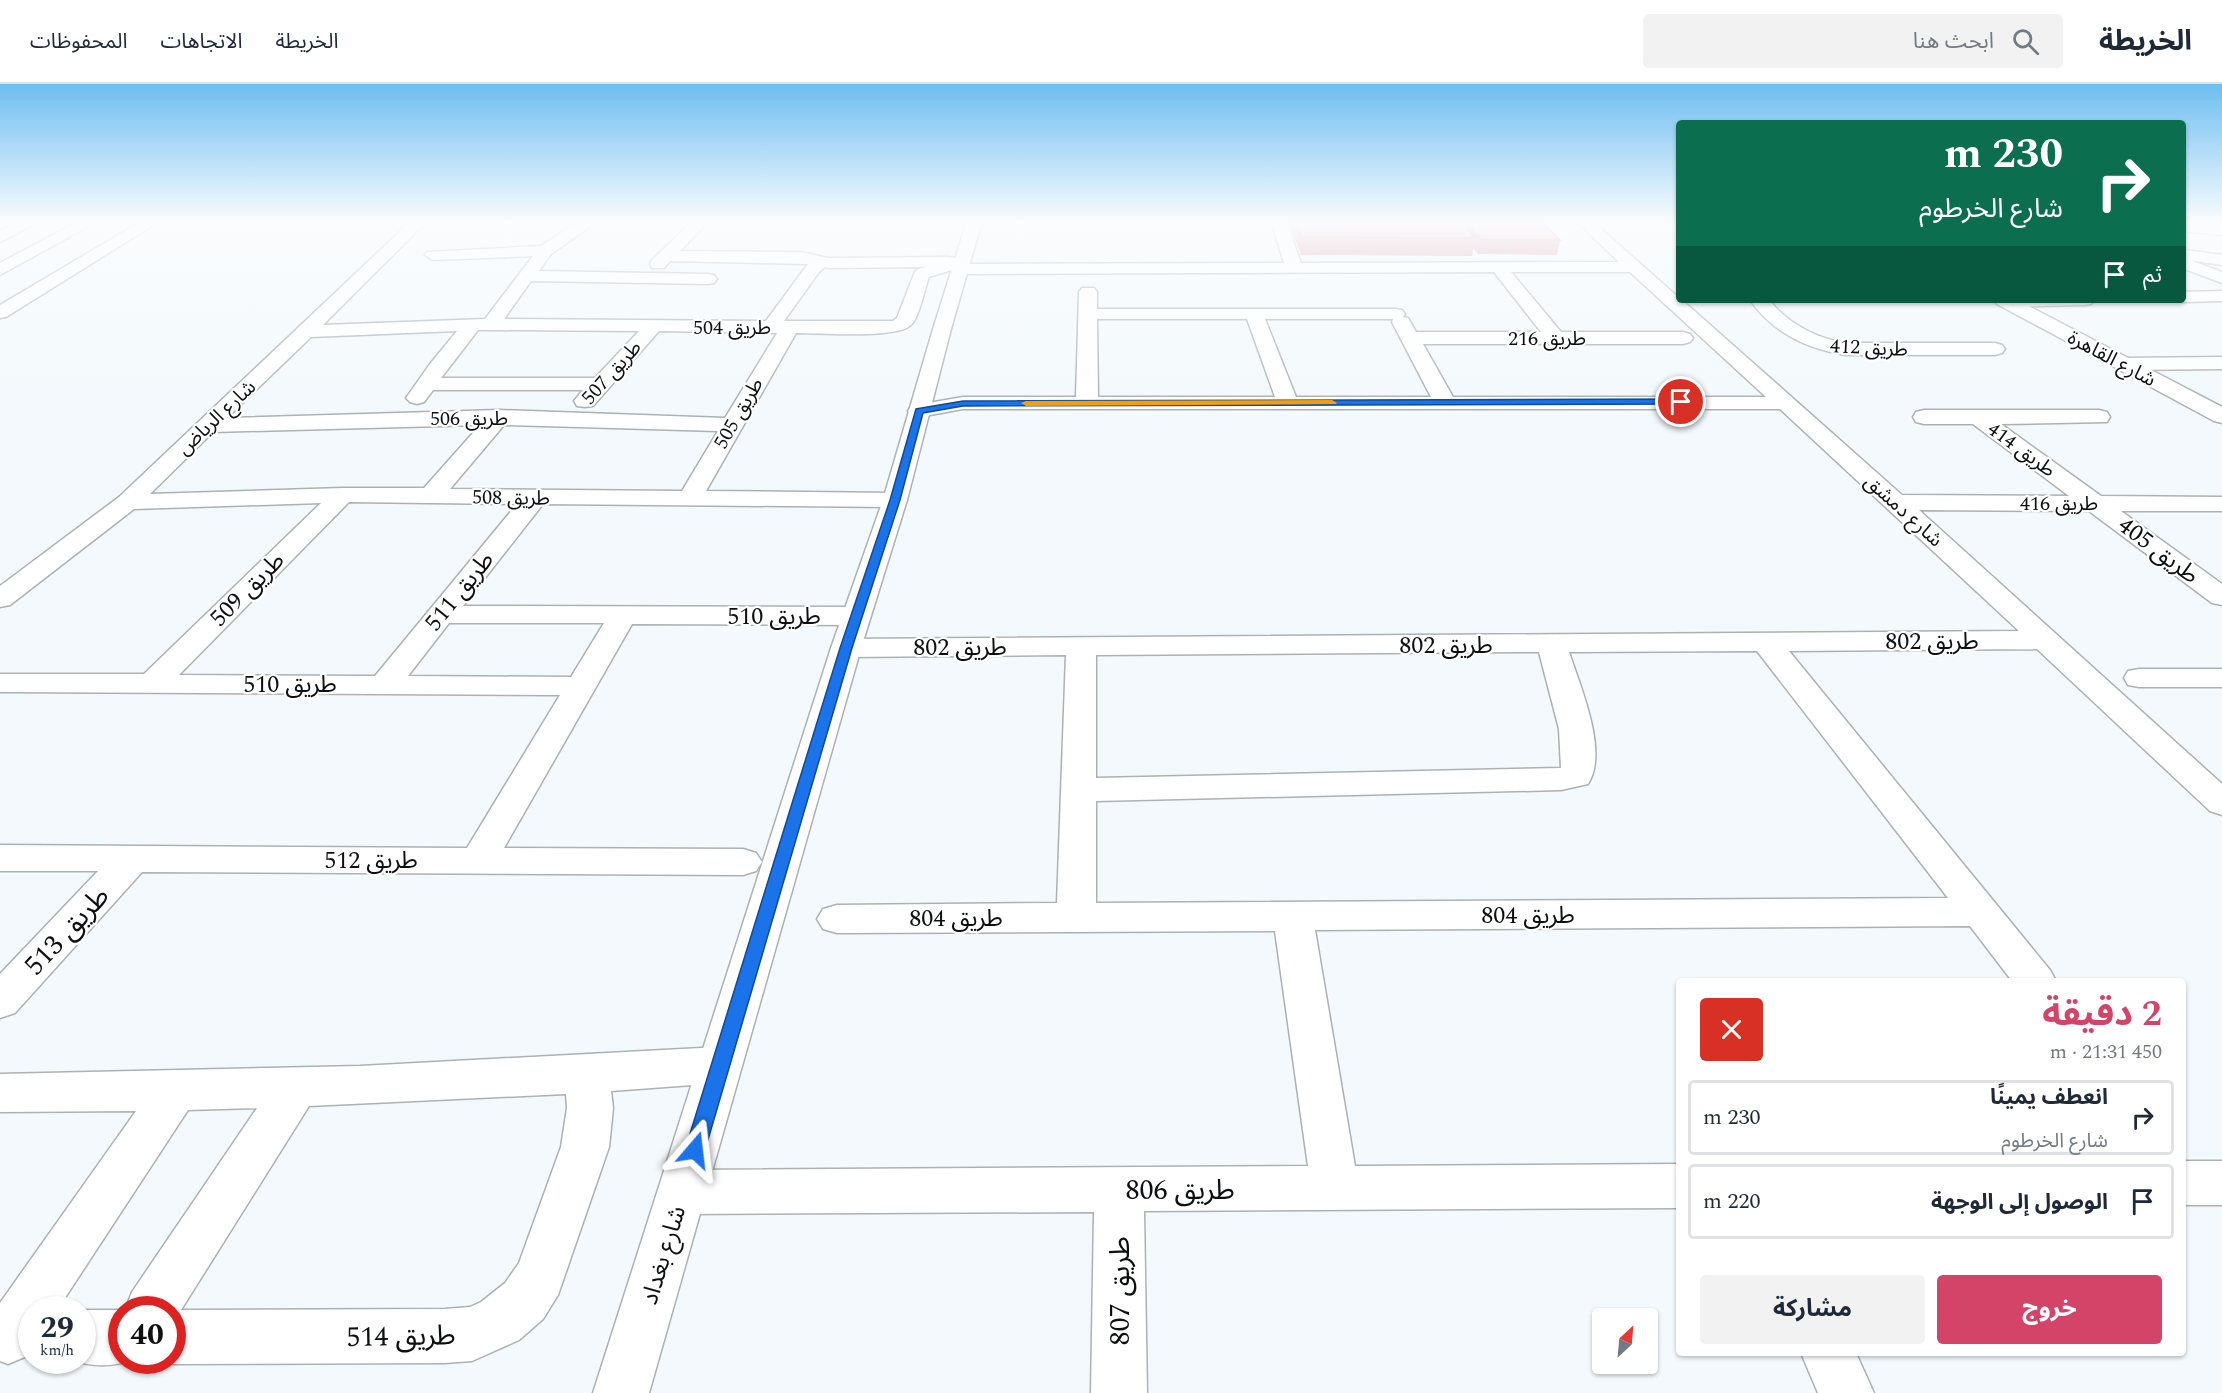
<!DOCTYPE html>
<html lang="ar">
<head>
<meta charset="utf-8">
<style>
	body { margin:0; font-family:Spectral,"Noto Sans Arabic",serif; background:#f2f2f3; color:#1f2937; direction:rtl; height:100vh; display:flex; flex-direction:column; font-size:22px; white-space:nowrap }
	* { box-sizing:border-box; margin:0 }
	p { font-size:20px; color:#747a83 }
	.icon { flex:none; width:33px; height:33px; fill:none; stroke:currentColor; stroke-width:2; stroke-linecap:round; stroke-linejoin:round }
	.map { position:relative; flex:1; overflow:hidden; direction:ltr }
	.panel { position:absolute; left:1676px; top:894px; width:510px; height:378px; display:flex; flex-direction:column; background:#fff; border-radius:6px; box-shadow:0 2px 4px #0004; direction:rtl }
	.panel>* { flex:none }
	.banner { position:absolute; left:1676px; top:36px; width:510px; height:183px; border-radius:6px; box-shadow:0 2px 4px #0004; direction:rtl; background:#0b6e4f; color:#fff; overflow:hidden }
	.needle { width:39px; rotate:26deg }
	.tools { position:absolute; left:1592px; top:1224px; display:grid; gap:12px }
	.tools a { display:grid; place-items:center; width:66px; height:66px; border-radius:6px; background:#fff; box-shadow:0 2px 4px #0004; font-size:30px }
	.speed { position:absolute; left:18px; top:1212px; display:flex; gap:12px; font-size:30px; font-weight:700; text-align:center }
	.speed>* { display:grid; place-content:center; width:78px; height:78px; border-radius:50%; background:#fff; box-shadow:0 2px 4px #0004; line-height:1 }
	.speed small { font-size:15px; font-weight:400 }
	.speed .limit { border:9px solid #d22; background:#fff; color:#111 }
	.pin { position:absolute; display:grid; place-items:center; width:51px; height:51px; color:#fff; margin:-26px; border:3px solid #fff; border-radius:50%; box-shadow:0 2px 6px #0007 }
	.me { position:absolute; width:66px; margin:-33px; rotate:17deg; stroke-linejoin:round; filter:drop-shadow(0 0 4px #0008) }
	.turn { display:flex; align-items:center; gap:21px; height:126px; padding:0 24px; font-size:27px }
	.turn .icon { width:78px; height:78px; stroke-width:2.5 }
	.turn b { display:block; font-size:42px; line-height:51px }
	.then { display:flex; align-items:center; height:57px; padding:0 24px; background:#0003; gap:12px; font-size:22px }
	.round { display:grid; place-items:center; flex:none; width:63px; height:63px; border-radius:6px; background:#f2f2f3 }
	.summary { display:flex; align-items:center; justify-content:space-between; height:102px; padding:0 24px }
	h1 { font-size:36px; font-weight:700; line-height:45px; color:#d44468 }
	.action { display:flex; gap:12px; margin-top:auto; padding:12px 24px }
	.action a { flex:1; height:69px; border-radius:6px; background:#d44468; color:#fff; font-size:24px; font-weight:700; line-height:69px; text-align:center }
	.action a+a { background:#f2f2f3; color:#1f2937 }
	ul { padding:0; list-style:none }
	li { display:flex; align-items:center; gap:18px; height:75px; margin:0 12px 9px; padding:0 12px; border:3px solid #e0e1e3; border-radius:6px }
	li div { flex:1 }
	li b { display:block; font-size:22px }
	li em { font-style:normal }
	header { display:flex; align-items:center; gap:36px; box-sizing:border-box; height:84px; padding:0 30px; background:#fff; border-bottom:2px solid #e0e1e3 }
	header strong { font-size:28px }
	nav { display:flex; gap:33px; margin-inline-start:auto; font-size:21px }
	.search { width:420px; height:54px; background:#f2f2f3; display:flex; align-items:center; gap:15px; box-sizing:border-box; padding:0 21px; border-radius:6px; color:#747a83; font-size:22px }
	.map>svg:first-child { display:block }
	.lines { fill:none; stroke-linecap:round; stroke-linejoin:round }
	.street-casing { stroke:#acb1b4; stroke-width:3 }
	.secondary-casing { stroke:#acb1b4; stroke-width:3 }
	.primary-casing { stroke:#acb1b4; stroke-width:3 }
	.street { fill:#fff; fill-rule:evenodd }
	.secondary { fill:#fff; fill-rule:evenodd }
	.primary { fill:#fff; fill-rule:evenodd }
	.wall { fill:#d68d98 }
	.building { fill:#f9a4b1; stroke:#ae737c; stroke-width:1.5 }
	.route { fill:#1a73e8; stroke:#114b97; stroke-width:1.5 }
	.slow { fill:#f59e0b }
	.labels { text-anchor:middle; stroke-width:4.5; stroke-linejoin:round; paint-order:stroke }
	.far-street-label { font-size:20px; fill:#0d0f10; stroke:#fff }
	.street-label { font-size:24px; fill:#0d0f10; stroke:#fff }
	.near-street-label { font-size:28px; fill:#0d0f10; stroke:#fff }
</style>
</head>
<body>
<header>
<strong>الخريطة</strong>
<div class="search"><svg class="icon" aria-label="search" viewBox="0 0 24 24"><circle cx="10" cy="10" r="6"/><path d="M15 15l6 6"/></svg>ابحث هنا</div>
<nav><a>الخريطة</a><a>الاتجاهات</a><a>المحفوظات</a></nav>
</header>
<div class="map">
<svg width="2222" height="1309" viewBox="0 0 2222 1309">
	<rect width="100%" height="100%" fill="#f3f9fc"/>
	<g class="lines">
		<defs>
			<g id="street">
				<polygon points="21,137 41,137 0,158 0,147"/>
				<path d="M 411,137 L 427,137 L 323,241 L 485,235 L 533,172 L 433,176 L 425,171 L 427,168 L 541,162 L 579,137 L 598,137 L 551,170 L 539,187 L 708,190 L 714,191 L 717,195 L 714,199 L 708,200 L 531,197 L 504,235 L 766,237 L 808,180 L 670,177 L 664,184 L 652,184 L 650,180 L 652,176 L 693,137 L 709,137 L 680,167 L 800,168 L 828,174 L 948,173 L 962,175 L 964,180 L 1284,179 L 1271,137 L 1286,137 L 1301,179 L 1619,178 L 1576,137 L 1592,137 L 1678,213 L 1678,216 L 1682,216 L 1902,411 L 2069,412 L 1973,340 L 1924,340 L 1916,338 L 1913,333 L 1916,328 L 1924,326 L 2099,326 L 2107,328 L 2110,333 L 2107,338 L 2001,340 L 2101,412 L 2222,413 L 2222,427 L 2121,427 L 2222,500 L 2222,521 L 2212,519 L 2089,427 L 1919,426 L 2222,700 L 2222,731 L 2210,727 L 2037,565 L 1789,567 L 2050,886 L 2056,897 L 2012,897 L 1970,842 L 1315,846 L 1355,1082 L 1678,1080 L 1678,1124 L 1144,1127 L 1147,1309 L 1091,1309 L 1094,1128 L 682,1130 L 665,1124 L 658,1108 L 665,1092 L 682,1086 L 1308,1082 L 1275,847 L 837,849 L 823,845 L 817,835 L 823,825 L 837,821 L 1057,819 L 1066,571 L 846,573 L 835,570 L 831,564 L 835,558 L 846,555 L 2019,547 L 1780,325 L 963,325 L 919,333 L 911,332 L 908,327 L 911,322 L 963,313 L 1076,313 L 1079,208 L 1082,204 L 1094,204 L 1097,208 L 1097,225 L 1396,225 L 1402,226 L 1405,230 L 1403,233 L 1408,234 L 1416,248 L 1541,248 L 1494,188 L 960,190 L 952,186 L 929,193 C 925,204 919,234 911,241 C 897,255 818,249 796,249 L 706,407 L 895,409 L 904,411 L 907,416 L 904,421 L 895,423 L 543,420 L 463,522 L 856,523 L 866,526 L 870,532 L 866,538 L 856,541 L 632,540 L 504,764 L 743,765 L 756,769 L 762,778 L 756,787 L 743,791 L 142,788 L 15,929 L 0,934 L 0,890 L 98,787 L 0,787 L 0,761 L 467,764 L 560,611 L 0,608 L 0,590 L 144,590 L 321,419 L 134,425 L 10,521 L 0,523 L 0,502 L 119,413 ZM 825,183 L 828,184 L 926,183 L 916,186 L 914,190 L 897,234 L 893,237 L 784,237 L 819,188 ZM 1511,188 L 1630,188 L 1766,313 L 1453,313 L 1423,260 L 1683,260 L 1690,258 L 1693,254 L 1690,250 L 1683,248 L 1561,248 ZM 1097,235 L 1247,235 L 1275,313 L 1098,313 ZM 1265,235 L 1393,235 L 1392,238 L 1431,313 L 1296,313 ZM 478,246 L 491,246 L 639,247 L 595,294 L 441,294 ZM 457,247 L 430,280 L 406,314 L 410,318 L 417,320 L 424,318 L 433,306 L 583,306 L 574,317 L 577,322 L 585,323 L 593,322 L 659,247 L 777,249 L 725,334 L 499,326 L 227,334 L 311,253 ZM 480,341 L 424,404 L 343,404 L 150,410 L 213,348 ZM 504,341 L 718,347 L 682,407 L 450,405 ZM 349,418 L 517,420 L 375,592 L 179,591 ZM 449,539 L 604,539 L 571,593 L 408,592 ZM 1757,567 L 1948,814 L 1096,819 L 1096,717 L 1561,706 L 1588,700 C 1609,668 1580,602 1569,568 ZM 1539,568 L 1559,645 L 1561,684 L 1096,694 L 1096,571 Z"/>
				<polygon points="2182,137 2222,141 2222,151 2182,147"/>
				<polygon points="2185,166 2222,171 2222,181 2182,175 2182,167"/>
				<polygon points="2222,207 2222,217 2182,218 2175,216 2182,216 2182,208"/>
				<path d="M 1750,216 L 1769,216 C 1789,240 1815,254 1846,259 L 1995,259 L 2002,261 L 2005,265 L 2002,269 L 1995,271 L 1846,271 C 1807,265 1773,249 1750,216 Z"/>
				<polygon points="1998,216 2094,216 2091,220 2085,221 2006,223 2000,222"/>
				<polygon points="2222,273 2222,285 2124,286 2117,284 2114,280 2117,276 2124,274"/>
				<polygon points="2139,585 2222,585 2222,603 2139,603 2128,601 2124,594 2128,587"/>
				<path d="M 720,963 L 736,968 L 742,981 L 736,994 L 720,999 L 611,1007 L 613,1024 L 609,1063 L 558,1211 L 543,1235 L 519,1256 L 472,1277 L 445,1279 L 172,1280 L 164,1276 L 172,1276 L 172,1226 L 125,1226 L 132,1208 L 257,1024 L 188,1026 L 57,1226 L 32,1226 L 32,1265 L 27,1272 L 8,1280 L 0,1277 L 0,1219 L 136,1027 L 0,1028 L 0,990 L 360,982 ZM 566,1010 L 567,1024 L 561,1063 L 519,1179 L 505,1199 L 481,1218 L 470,1223 L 445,1225 L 181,1226 L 309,1022 Z"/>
				<rect x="2182" y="1077" width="40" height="44"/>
				<path d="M 82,1226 L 122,1226 L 122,1276 L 130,1276 C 115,1283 89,1283 74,1276 L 82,1276 Z"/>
				<polygon points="1801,1269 1856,1269 1874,1309 1818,1309"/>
			</g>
			<g id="secondary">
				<polygon points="967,137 982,137 951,245 907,416 861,564 649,1309 593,1309 831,564 883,416 933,245"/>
				<polygon points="2182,173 2222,188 2222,199 2182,184"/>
				<polygon points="1994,216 2017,216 2222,323 2222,339 2214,337 1997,220"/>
			</g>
			<g id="primary">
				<polygon points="79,137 98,137 0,191 0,179"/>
				<polygon points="142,137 160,137 6,233 0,234 0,221"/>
			</g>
		</defs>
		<use href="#street" class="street-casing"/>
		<use href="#secondary" class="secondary-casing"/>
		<use href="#primary" class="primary-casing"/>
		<use href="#street" class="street"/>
		<use href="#secondary" class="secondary"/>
		<use href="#primary" class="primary"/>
	</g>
	<polygon class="wall" points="1288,137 1541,137 1560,156 1557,171 1478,170 1473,164 1472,172 1301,171"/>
	<g class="building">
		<polygon points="1296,137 1462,137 1475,154 1302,153"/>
		<polygon points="1465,137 1541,137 1560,156 1481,156"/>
	</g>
	<linearGradient id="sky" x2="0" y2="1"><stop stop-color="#6dbef0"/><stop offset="0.43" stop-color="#fafcfe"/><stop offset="1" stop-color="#fafcfe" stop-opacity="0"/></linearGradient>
	<rect width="2222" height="321" fill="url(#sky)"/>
	<polygon class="route" points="1681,315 1684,316 1684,320 963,322 923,329 900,416 852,564 705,1066 702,1072 695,1075 688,1072 685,1066 840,564 890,416 916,325 963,317"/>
	<polygon class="slow" points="1332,316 1337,319 1336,320 1026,322 1021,319 1026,317"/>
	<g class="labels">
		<g class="far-street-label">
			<text x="732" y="250">طريق 504</text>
			<text x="1547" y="261">طريق 216</text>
			<text transform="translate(1869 263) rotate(3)" y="7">طريق 412</text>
			<text transform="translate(2112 274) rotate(28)" y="7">شارع القاهرة</text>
			<text transform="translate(611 288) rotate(-48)" y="7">طريق 507</text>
			<text transform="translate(738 329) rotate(-60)" y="7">طريق 505</text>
			<text transform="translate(216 333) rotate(-43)" y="7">شارع الرياض</text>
			<text x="469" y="341">طريق 506</text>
			<text transform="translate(2022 365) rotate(36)" y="7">طريق 414</text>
			<text transform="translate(511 413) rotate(1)" y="7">طريق 508</text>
			<text x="2059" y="426">طريق 416</text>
			<text transform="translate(1904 426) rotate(42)" y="7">شارع دمشق</text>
		</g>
		<g class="street-label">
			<text transform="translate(2159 466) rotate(37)" y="8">طريق 405</text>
			<text transform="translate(247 505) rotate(-45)" y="8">طريق 509</text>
			<text transform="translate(459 507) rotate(-51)" y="8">طريق 511</text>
			<text x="774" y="540">طريق 510</text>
			<text x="1932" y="565">طريق 802</text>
			<text x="1446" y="569">طريق 802</text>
			<text x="960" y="571">طريق 802</text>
			<text x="290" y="608">طريق 510</text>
			<text x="371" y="784">طريق 512</text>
			<text x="1528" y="839">طريق 804</text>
			<text x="956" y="842">طريق 804</text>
			<text transform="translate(663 1171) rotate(-73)" y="8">شارع بغداد</text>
		</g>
		<g class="near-street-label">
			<text transform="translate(66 846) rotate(-47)" y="10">طريق 513</text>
			<text x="1180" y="1115">طريق 806</text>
			<text transform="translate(1119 1207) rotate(-90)" y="10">طريق 807</text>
			<text transform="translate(401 1251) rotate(-1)" y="10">طريق 514</text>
		</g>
	</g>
</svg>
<div class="tools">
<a><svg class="needle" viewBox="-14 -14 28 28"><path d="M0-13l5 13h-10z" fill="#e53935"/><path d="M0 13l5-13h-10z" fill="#747a83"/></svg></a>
</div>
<div class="speed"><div>29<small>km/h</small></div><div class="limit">40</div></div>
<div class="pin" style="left:1681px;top:318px;background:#d93025"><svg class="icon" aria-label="arrive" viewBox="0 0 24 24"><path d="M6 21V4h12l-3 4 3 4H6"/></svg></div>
<svg class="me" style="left:695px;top:1066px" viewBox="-20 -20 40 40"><path d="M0-17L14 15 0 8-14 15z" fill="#1a73e8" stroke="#fff" stroke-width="4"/></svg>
<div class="banner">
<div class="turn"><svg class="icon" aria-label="right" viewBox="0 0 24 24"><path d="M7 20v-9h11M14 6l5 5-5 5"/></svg><div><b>230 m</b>شارع الخرطوم</div></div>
<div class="then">ثم<svg class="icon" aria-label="arrive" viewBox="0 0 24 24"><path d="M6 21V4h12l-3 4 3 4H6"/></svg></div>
</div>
<section class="panel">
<div class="summary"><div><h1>2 دقيقة</h1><p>450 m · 21:31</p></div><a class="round" style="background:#d93025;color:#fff"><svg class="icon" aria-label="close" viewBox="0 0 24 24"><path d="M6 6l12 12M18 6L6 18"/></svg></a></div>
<ul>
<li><svg class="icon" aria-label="right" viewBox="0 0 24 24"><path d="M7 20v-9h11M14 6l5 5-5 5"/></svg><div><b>انعطف يمينًا</b><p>شارع الخرطوم</p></div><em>230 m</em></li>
<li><svg class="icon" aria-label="arrive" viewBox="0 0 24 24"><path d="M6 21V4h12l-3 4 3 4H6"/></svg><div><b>الوصول إلى الوجهة</b></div><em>220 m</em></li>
</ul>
<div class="action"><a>خروج</a><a>مشاركة</a></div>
</section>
</div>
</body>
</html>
